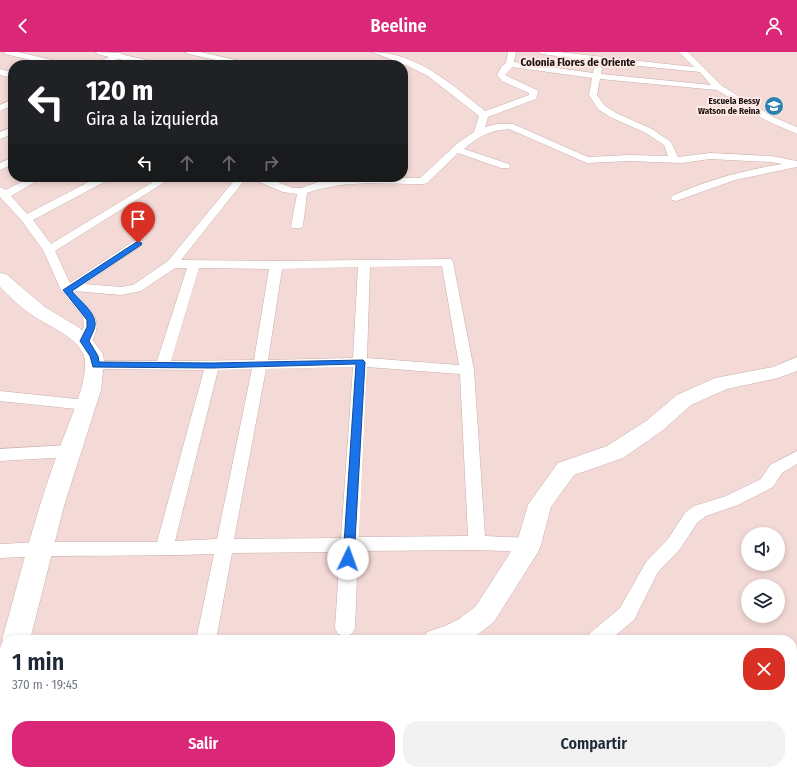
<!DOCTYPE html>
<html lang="es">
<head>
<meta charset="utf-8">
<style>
	body { margin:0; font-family:"Fira Sans Condensed",sans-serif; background:#f2f2f3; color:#1f2937; height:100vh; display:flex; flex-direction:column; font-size:15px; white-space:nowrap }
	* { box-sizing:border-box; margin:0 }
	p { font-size:13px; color:#747a83 }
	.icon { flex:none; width:22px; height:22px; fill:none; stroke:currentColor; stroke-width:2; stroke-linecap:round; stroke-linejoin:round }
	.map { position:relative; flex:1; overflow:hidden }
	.side { position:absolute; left:0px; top:583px; width:797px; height:140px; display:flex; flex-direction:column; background:#fff; border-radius:16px 16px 0 0; box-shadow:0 2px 6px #0003 }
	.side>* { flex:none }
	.guide { position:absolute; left:8px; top:8px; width:400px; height:122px; border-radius:16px; box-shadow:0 2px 6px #0003; background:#202124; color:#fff; overflow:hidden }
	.buttons { position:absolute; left:741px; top:475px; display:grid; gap:8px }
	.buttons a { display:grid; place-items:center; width:44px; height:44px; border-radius:50%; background:#fff; box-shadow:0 2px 6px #0003; font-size:20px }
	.pin { position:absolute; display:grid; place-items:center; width:34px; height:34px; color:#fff; margin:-41px -17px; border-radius:50% 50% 50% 0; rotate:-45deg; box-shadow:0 0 4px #0007 }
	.pin .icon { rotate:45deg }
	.me { position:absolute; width:44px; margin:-22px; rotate:3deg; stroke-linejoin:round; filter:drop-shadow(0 0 3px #0008) }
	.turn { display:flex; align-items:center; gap:14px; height:84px; padding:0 12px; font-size:18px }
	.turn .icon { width:52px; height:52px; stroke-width:2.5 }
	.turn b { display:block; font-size:28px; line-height:34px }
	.lanes { display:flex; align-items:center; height:38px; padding:0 12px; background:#0003; justify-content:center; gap:20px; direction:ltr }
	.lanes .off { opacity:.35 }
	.round { display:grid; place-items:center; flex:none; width:42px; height:42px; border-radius:16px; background:#f2f2f3 }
	.head { display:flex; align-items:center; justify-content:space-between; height:68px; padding:0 12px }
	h1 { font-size:24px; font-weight:600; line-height:30px }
	.button { display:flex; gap:8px; margin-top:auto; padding:8px 12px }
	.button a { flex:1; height:46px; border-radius:16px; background:#db2777; color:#fff; font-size:16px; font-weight:600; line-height:46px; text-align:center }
	.button a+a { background:#f2f2f3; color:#1f2937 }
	header { display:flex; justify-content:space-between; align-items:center; height:52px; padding:0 12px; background:#db2777; color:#fff; font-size:18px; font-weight:600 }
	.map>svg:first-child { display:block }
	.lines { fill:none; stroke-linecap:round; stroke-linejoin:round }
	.street-casing { stroke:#c8afab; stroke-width:1 }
	.secondary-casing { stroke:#c8afab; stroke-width:1 }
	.street { fill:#fff; fill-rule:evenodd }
	.secondary { fill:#fff; fill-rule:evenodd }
	.route { fill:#1a73e8; stroke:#114b97 }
	.labels { text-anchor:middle; stroke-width:4; stroke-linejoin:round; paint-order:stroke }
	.far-poi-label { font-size:9px; font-weight:bold; fill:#1b1211; stroke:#fee9e5; text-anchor:end }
	.far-quarter-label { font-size:11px; font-weight:bold; fill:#1b1211; stroke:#fee9e5 }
</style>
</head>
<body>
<header><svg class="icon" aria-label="back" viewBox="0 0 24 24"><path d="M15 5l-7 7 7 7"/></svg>Beeline<svg class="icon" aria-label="person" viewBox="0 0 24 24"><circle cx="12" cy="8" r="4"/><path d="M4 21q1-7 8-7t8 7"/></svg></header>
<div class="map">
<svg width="797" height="723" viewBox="0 0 797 723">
	<rect width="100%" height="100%" fill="#f4dad6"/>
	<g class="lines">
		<defs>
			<g id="street">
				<polygon points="4,0 18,0 65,11 66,13 52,13 5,2"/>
				<polygon points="96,0 120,1 124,3 161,11 162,13 147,13 118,7 103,13 92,13 109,5 97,2"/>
				<polygon points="185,0 200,0 249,11 253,13 238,13 189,2"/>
				<path d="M 372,0 C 416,0 453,33 485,59 L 529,43 L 529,41 L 502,29 L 497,23 L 502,14 L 506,11 L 508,0 L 516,0 L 514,10 L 593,21 L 595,14 L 598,14 L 602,16 L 601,22 L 711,33 L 700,20 L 599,10 L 542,2 L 538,0 L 559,0 L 694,15 L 679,0 L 688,0 L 722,34 L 773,65 L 797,75 L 797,82 L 767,69 L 717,38 L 600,27 L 597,43 L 604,53 L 616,61 L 652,77 L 671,90 L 678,105 L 710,101 L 771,104 L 797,109 L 797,115 L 735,128 L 676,149 L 672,148 L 671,146 L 672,144 C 707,128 744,118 782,112 L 771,110 L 710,107 L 682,111 L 629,109 L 587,111 L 509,77 C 491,78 477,85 464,97 L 509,112 L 510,114 L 509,116 L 501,116 L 458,101 L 427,131 L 423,132 C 385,132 344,127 307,141 L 303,174 L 301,176 L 293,176 L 291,174 L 297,142 L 283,140 L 252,127 L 251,125 L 265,125 L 293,136 L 301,136 L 321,129 L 343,126 L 420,126 L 459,90 L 474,80 L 479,64 L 428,24 L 408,14 ZM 512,15 L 592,26 L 589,43 L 598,57 L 610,65 L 646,81 L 664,93 L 668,104 L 629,103 L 588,105 L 513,72 L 497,72 L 485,75 L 488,65 L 536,47 L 538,40 L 537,38 L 505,23 Z"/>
				<polygon points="0,17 13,20 13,26 0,23"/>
				<polygon points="13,47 13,53 0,59 0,53"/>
				<polygon points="13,75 13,82 0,87 0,80"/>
				<polygon points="13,105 13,112 0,118 0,111"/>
				<path d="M 31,125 L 44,125 L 11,144 L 27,162 L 98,125 L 111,125 L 110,127 L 33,168 L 51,192 L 161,125 L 173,125 L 55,199 L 70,231 L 134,189 L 142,189 L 144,191 L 142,193 L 85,232 L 121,235 L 133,233 L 168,209 L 237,125 L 247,125 L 181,208 L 276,209 L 451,207 L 453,210 L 474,318 L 485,484 L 529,486 L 535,488 L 538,493 L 535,498 L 529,500 L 477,498 L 358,499 L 355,576 L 352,582 L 345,584 L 338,582 L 335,576 L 340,500 L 232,501 L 216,588 L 196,588 L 214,502 C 143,505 71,502 0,506 L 0,492 L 40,490 L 157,490 L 204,318 L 96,317 L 91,316 L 89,313 L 91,310 L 96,309 L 157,309 L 187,216 L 175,216 L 141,239 L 121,243 L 74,239 C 90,257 106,268 90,292 L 85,293 L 80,292 L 78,289 L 84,275 L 83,265 L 61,238 L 43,198 L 22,169 L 0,145 L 0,135 L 6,138 ZM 442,214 L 459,313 L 367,306 L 370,215 ZM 358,215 L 353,306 L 268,308 L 282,217 ZM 199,216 L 269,217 L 254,308 L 171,309 ZM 353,315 L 341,486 L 234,487 L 266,317 ZM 367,315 L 460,322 L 468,484 L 359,485 ZM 252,317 L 217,487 L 175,489 L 218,318 Z"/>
				<polygon points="0,339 86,348 91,349 93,353 91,357 86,358 0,349"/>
				<polygon points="69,393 75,395 77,399 75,403 69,405 0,409 0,397"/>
				<polygon points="797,399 797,412 782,421 773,435 738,453 706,464 697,471 680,497 658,520 634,568 610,588 586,588 589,582 620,556 646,510 668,487 685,461 694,454 726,444 761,427 770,413"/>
				<polygon points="414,718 441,718 439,723 412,723"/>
			</g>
			<g id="secondary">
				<path d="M 0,221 L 6,222 L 45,255 L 78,275 L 90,285 L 103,302 L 104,309 L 101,338 L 64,454 L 30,588 L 5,588 L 5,593 L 2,588 C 22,516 40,443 68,374 C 75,356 91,318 83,301 C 74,283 47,274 32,263 C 20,255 10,245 0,235 Z"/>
				<polygon points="797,305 797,319 778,326 727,337 691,353 662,379 623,406 574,423 551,455 541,493 538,500 494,570 477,583 469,588 423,588 427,580 445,574 459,567 476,554 517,490 528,453 532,447 558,411 607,394 646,369 677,343 715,326 773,315"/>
				<polygon points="5,615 5,657 0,659 0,617"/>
				<polygon points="182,718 214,718 212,723 180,723"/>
			</g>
		</defs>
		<use href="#street" class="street-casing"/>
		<use href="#secondary" class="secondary-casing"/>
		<use href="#street" class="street"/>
		<use href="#secondary" class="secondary"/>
	</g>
	<path class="route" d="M 138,189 L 142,191 L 141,193 L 72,239 C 79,248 97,261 95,274 C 94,279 91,284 89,289 L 98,304 L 99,310 L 212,311 L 363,308 L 365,310 L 354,507 L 352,510 L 348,511 L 345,510 L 343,507 L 356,312 L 212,316 L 93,315 L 90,304 L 80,289 L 87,275 L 87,268 L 63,238 Z"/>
	<defs>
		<symbol id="school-disc" viewBox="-11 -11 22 22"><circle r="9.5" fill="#2e82b2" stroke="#fee9e5"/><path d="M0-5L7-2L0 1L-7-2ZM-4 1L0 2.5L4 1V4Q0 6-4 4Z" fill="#fff"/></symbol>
	</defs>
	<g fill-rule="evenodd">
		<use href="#school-disc" x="763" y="43" width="22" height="22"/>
	</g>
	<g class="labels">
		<g class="far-poi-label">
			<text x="760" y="52">Escuela Bessy<tspan x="760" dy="10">Watson de Reina</tspan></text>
		</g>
		<g class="far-quarter-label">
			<text x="578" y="14">Colonia Flores de Oriente</text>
		</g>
	</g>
</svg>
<div class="buttons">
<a><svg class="icon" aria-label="sound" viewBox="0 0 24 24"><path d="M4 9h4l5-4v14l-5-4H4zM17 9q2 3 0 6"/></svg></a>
<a><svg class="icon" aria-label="layers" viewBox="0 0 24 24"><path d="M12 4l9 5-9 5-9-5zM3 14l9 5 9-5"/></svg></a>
</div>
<div class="pin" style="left:138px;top:191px;background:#d93025"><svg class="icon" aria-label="arrive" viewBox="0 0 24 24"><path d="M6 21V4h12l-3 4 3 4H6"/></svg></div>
<svg class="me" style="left:348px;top:507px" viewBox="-20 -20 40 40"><circle r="19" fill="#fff"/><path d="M0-13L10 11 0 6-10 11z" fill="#1a73e8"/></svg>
<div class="guide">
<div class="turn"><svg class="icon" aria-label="left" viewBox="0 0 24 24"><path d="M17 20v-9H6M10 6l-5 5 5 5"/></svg><div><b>120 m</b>Gira a la izquierda</div></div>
<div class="lanes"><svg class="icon" aria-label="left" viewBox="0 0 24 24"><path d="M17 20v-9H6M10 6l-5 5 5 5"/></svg><svg class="icon off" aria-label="ahead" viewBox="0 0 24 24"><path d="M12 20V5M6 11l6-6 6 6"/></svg><svg class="icon off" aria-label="ahead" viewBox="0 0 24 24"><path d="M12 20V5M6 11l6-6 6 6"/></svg><svg class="icon off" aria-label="right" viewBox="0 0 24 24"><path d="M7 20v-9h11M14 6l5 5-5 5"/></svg></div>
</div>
<section class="side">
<div class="head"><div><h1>1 min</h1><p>370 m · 19:45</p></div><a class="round" style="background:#d93025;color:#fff"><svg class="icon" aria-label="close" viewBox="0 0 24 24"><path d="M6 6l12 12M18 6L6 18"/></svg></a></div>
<div class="button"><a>Salir</a><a>Compartir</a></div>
</section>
</div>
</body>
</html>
